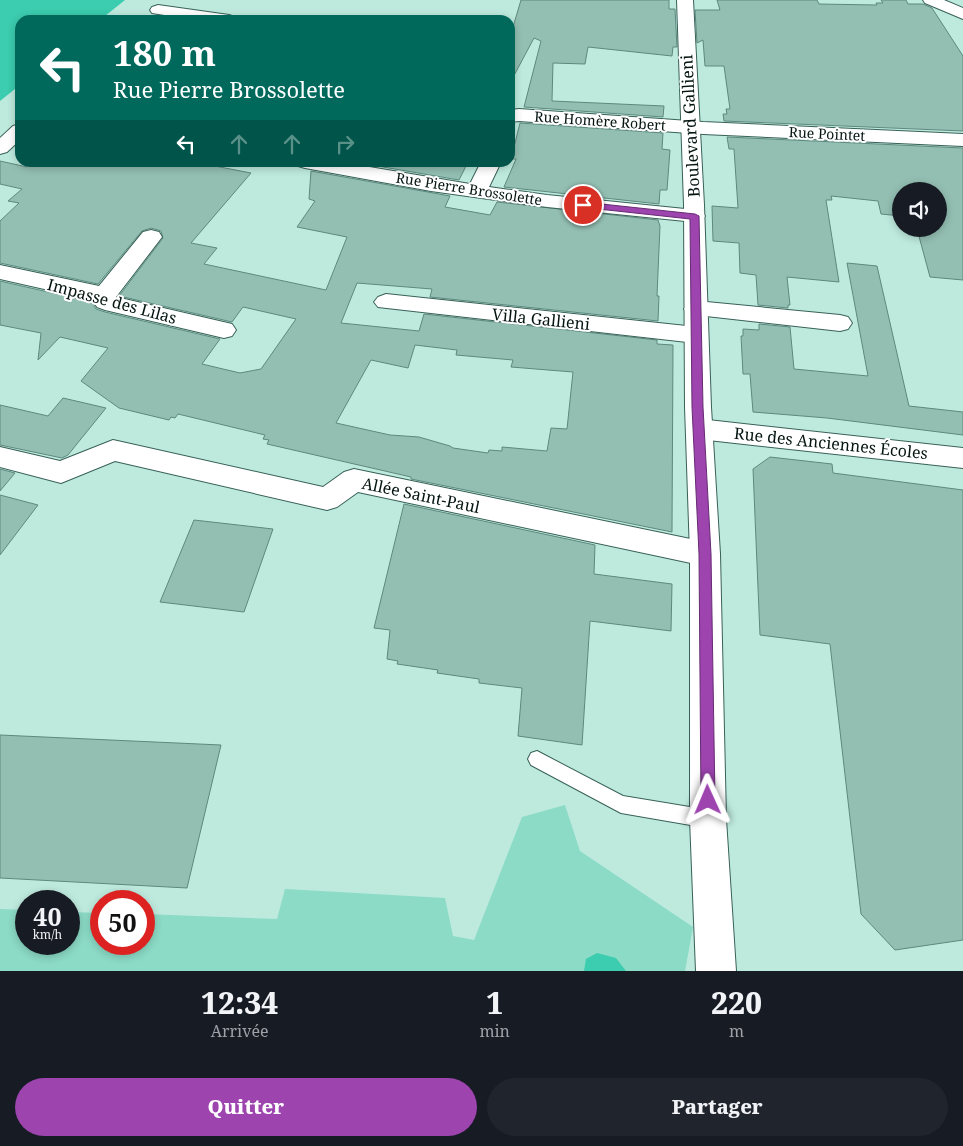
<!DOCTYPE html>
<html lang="fr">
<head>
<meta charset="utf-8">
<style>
	body { margin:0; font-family:"Noto Serif",serif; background:#20242c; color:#f1f3f6; height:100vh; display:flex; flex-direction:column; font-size:19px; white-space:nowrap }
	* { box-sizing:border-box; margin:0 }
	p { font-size:16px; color:#9ea1a6 }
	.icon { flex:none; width:28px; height:28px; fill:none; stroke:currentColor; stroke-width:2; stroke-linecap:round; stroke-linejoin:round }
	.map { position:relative; height:971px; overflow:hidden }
	.drawer { display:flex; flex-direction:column; background:#171b24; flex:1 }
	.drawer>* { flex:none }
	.top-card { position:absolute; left:15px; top:15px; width:500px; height:152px; border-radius:15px; box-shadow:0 2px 8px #0003; background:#00695c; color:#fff; overflow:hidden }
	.buttons { position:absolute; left:892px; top:182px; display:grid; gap:10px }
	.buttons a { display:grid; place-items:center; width:55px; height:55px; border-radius:50%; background:#171b24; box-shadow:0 2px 8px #0003; font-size:25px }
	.speed { position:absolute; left:15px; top:890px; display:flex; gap:10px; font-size:25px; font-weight:700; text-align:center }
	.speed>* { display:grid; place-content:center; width:65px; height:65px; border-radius:50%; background:#171b24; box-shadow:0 2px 8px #0003; line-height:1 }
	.speed small { font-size:12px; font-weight:400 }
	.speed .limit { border:8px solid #d22; background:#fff; color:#111 }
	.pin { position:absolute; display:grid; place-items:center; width:42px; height:42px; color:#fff; margin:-21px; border:2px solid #fff; border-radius:50%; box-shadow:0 1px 5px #0007 }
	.me { position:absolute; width:55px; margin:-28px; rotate:359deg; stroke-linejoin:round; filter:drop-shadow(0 0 4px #0008) }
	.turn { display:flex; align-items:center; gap:18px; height:105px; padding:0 15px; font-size:22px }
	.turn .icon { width:65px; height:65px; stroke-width:2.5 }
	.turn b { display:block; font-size:35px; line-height:42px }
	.lanes { display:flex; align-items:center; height:48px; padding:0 15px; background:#0003; justify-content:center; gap:25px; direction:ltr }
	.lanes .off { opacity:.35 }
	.eta { display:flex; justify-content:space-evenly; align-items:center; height:85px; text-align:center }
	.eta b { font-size:30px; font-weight:800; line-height:35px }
	.action { display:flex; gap:10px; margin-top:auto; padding:10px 15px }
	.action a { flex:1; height:58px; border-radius:30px; background:#9d44af; color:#fff; font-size:20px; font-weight:800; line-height:58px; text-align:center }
	.action a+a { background:#20242c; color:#f1f3f6 }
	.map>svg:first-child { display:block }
	.green { fill:#8bdbc6 }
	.water { fill:#3cccaf }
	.building { fill:#93bfb2; stroke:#5e887d; fill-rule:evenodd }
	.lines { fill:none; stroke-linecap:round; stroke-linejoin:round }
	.lane-casing { stroke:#386157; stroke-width:2 }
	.street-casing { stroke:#386157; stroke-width:2 }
	.secondary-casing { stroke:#386157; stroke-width:2 }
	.lane { fill:#fff; fill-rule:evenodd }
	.street { fill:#fff; fill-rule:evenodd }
	.secondary { fill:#fff; fill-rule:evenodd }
	.route { fill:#9d44af; stroke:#662c72 }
	.labels { text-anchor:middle; stroke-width:4; stroke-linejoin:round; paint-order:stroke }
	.far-street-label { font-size:14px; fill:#041410; stroke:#fff }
	.street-label { font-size:16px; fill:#041410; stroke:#fff }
</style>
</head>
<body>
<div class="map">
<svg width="963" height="971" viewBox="0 0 963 971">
	<rect width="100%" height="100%" fill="#beeade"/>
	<polygon class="green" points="565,805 580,851 693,927 685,971 0,971 0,909 26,910 26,944 69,944 69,912 101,913 101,944 144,944 144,914 277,919 285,889 445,898 453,936 474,940 522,817"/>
	<g class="water">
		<polygon points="0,0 125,0 100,20 20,20 20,85 0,101"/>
		<polygon points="597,953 616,958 626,971 584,971 586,959"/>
	</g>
	<g class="building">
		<polygon points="521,0 669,0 669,9 675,9 677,47 673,47 672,56 588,47 585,64 553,63 552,101 664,106 663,117 524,107 541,41 534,38 510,83 510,37"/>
		<polygon points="717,0 817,0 819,4 877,5 876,3 883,3 881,0 906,0 908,4 923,4 932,8 963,56 963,131 724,121 723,114 727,114 726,109 730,109 724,66 705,66 703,40 697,43 695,10 720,10"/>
		<polygon points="520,123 663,133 662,149 670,150 667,190 660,190 659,204 504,187 516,159 511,159"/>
		<polygon points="727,137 963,148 963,280 930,277 917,229 939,229 939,191 901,191 901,216 881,214 878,201 831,196 832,200 826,200 839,282 787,277 790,305 788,305 788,308 758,305 756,275 740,273 739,243 713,241 712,206 738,208 734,149 729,149"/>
		<path d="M 0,161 L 27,167 L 31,162 L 194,162 L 251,173 L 191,243 L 217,248 L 204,264 L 326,290 L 347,237 L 297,227 L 315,201 L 309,199 L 311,171 L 450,196 L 445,207 L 490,215 L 497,202 L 658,220 L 660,226 L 657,296 L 659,296 L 658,321 L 430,297 L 432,289 L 357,283 L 341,323 L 419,331 L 424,314 L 657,340 L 657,344 L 673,345 L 672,532 L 411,479 L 411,477 L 267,444 L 269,440 L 263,439 L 265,435 L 178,414 L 175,418 L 171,417 L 169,420 L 119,408 L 81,381 L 108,348 L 60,337 L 38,360 L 41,333 L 0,325 L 0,281 L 92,302 L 96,309 L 105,312 L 220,339 L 202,364 L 240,373 L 261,369 L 296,319 L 243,307 L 232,322 L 119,296 L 163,238 L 161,231 L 151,228 L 142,231 L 98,284 L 0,263 L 0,221 L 19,203 L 8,201 L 22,189 L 0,184 ZM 415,345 L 457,350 L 456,355 L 513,360 L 511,367 L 573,372 L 567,429 L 551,428 L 547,451 L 502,447 L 502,451 L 489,450 L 488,453 L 453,448 L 450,446 L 419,437 L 390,435 L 336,423 L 371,360 L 408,368 Z"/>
		<polygon points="354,162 468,162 459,180"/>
		<polygon points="847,263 877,266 909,406 963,412 963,435 827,418 753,412 750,374 743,374 741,336 743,336 743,329 759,330 759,324 790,327 794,369 868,376"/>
		<polygon points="63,398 106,408 68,455 62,458 0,445 0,405 48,416"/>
		<polygon points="770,457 832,464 833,473 963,490 963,940 895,950 861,914 830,644 760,635 753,469"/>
		<polygon points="0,469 15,473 0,491"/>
		<polygon points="0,495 38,505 0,555"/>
		<polygon points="404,504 595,545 594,574 672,584 671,631 590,621 582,745 518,736 522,688 479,683 479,679 437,673 438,670 397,664 398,661 387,659 390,630 374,628"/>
		<polygon points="194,520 273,529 244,612 160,602"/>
		<polygon points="0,735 221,745 187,888 0,878"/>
	</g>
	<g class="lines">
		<defs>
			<polygon id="lane" points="537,751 623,796 708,810 714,813 717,819 714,825 708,828 621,813 531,765 528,759 531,753"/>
			<g id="street">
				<polygon points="923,0 944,0 963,8 963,19 925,3"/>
				<polygon points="158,5 229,15 235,17 237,20 195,20 152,13 150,10 152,7"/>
				<polygon points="519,109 703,122 963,134 963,146 703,134 519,121 510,122 510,110"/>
				<polygon points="20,124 20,140 7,152 0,154 0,138 13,126"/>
				<polygon points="296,162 340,162 470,184 481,162 501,162 489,187 547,195 695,210 702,212 705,216 702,220 695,222 547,207 431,191 305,168 298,166"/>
				<polygon points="151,230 159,232 162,237 116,297 232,324 236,330 232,336 224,338 105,310 97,307 93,300 0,279 0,265 99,286 143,232"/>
				<polygon points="386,294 696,327 704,329 708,335 704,341 696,343 378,307 374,302 378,297"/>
				<polygon points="696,301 840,315 848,317 852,323 848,329 840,331 688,314 684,309 688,304"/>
				<polygon points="699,419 963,448 963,468 699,439 690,436 686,429 690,422"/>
				<polygon points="113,440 323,487 344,472 354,469 705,542 715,545 720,554 715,563 705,566 358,492 337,507 327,510 115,461 61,483 0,467 0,447 60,461"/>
			</g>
			<polygon id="secondary" points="677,0 693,0 704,205 711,407 720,554 726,819 736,971 696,971 690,819 690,554 685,407 684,205"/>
		</defs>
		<use href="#lane" class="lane-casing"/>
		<use href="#street" class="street-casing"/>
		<use href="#secondary" class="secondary-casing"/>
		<use href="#lane" class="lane"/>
		<use href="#street" class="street"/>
		<use href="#secondary" class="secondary"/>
	</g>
	<polygon class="route" points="583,202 695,214 699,216 703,407 711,554 715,800 713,805 708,807 703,805 701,800 699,554 692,407 690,219 580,207 579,205"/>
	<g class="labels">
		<g class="far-street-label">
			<text transform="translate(600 121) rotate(4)" y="5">Rue Homère Robert</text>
			<text transform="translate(827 134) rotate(3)" y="5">Rue Pointet</text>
			<text transform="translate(469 189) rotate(9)" y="5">Rue Pierre Brossolette</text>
		</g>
		<g class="street-label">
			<text transform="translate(690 126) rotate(-93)" y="6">Boulevard Gallieni</text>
			<text transform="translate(112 301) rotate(15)" y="6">Impasse des Lilas</text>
			<text transform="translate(541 319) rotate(6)" y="6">Villa Gallieni</text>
			<text transform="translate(831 443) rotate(6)" y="6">Rue des Anciennes Écoles</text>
			<text transform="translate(421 495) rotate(12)" y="6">Allée Saint-Paul</text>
		</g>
	</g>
</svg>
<div class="buttons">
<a><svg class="icon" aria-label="sound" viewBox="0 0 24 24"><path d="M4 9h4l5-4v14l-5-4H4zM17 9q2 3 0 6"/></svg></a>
</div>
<div class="speed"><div>40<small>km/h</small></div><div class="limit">50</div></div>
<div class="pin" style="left:583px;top:205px;background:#d93025"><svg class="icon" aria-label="arrive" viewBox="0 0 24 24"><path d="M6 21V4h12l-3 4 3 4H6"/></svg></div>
<svg class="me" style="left:708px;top:800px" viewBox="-20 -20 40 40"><path d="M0-17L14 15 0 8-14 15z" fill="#9d44af" stroke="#fff" stroke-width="4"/></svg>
<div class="top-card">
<div class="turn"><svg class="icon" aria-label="left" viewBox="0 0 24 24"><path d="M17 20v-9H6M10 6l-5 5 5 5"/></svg><div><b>180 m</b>Rue Pierre Brossolette</div></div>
<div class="lanes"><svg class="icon" aria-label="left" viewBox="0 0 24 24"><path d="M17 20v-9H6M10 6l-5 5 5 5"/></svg><svg class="icon off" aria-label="ahead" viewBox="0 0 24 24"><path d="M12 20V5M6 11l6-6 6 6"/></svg><svg class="icon off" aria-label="ahead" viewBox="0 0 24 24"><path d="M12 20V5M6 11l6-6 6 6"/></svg><svg class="icon off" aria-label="right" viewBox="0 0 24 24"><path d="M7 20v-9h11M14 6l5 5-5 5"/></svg></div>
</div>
</div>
<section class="drawer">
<div class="eta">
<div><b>12:34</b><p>Arrivée</p></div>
<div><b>1</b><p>min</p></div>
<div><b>220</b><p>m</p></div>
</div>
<div class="action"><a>Quitter</a><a>Partager</a></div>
</section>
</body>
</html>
